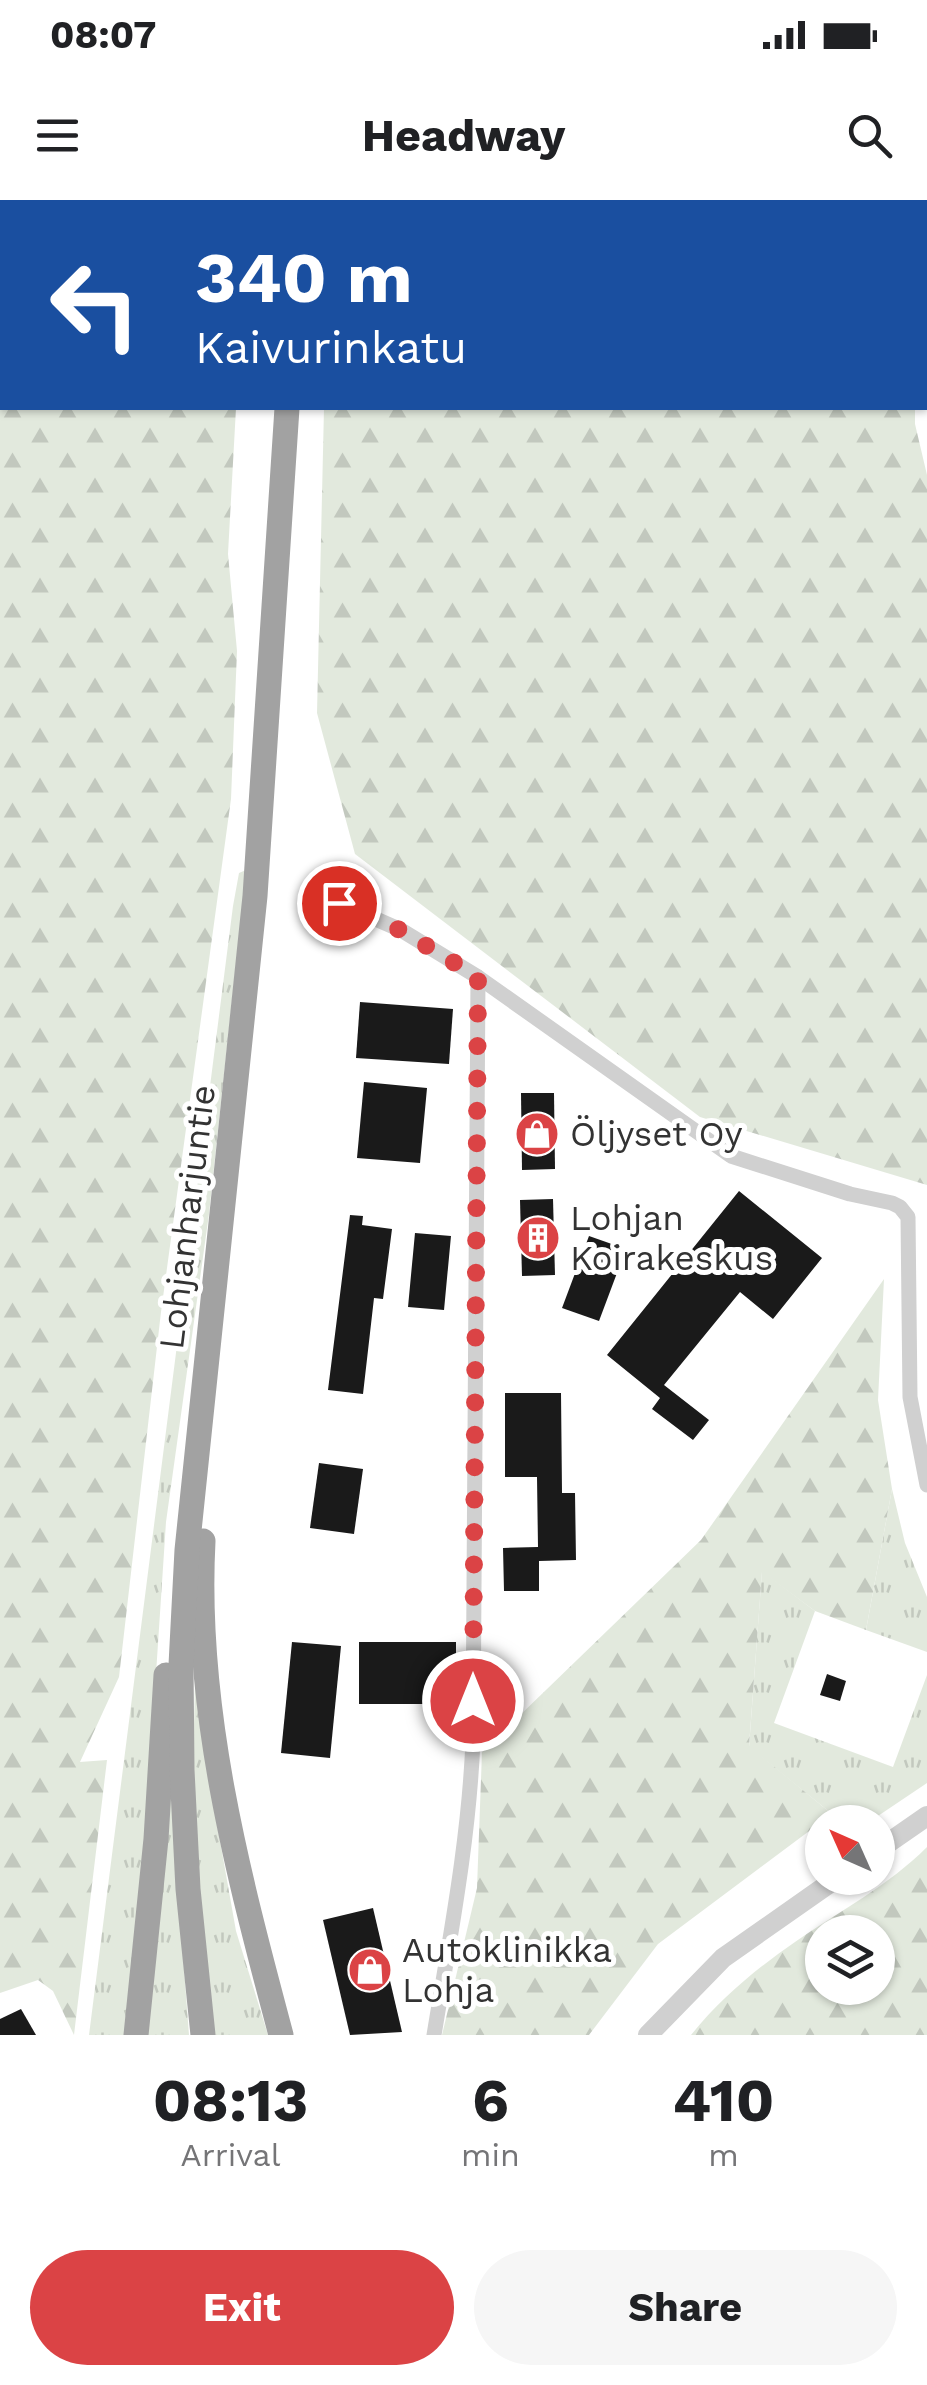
<!DOCTYPE html>
<html lang="en">
<head>
<meta charset="utf-8">
<style>
	body { margin:0; font-family:"Work Sans",sans-serif; background:#f6f6f6; color:#202124; height:100vh; display:flex; flex-direction:column; font-size:38px; white-space:nowrap }
	* { box-sizing:border-box; margin:0 }
	p { font-size:32px; color:#757577 }
	.icon { flex:none; width:55px; height:55px; fill:none; stroke:currentColor; stroke-width:2; stroke-linecap:round; stroke-linejoin:round }
	.map { position:relative; height:1835px; overflow:hidden }
	.drawer { display:flex; flex-direction:column; background:#fff; flex:1 }
	.drawer>* { flex:none }
	.hud { position:absolute; left:0px; top:0px; width:928px; height:210px; box-shadow:0 2px 8px #0004; background:#1a4fa0; color:#fff; overflow:hidden }
	.needle { width:65px; rotate:315deg }
	.fabs { position:absolute; left:805px; top:1605px; display:grid; gap:20px }
	.fabs a { display:grid; place-items:center; width:90px; height:90px; border-radius:50%; background:#fff; box-shadow:0 2px 8px #0004; font-size:50px }
	.pin { position:absolute; display:grid; place-items:center; width:85px; height:85px; color:#fff; margin:-42px; border:5px solid #fff; border-radius:50%; box-shadow:0 2px 10px #0007 }
	.me { position:absolute; width:110px; margin:-55px; rotate:0deg; stroke-linejoin:round; filter:drop-shadow(0 0 8px #0008) }
	.turn { display:flex; align-items:center; gap:35px; height:210px; padding:0 30px; font-size:45px }
	.turn .icon { width:130px; height:130px; stroke-width:2.5 }
	.turn b { display:block; font-size:70px; line-height:85px }
	.eta { display:flex; justify-content:space-evenly; align-items:center; height:170px; text-align:center }
	.eta b { font-size:60px; font-weight:700; line-height:70px }
	.button { display:flex; gap:20px; margin-top:auto; padding:20px 30px }
	.button a { flex:1; height:115px; border-radius:60px; background:#db4345; color:#fff; font-size:40px; font-weight:700; line-height:115px; text-align:center }
	.button a+a { background:#f6f6f6; color:#202124 }
	.status { display:flex; justify-content:space-between; align-items:center; height:70px; padding:0 50px; background:#fff; direction:ltr }
	.status svg { height:28px; fill:currentColor }
	header { display:flex; justify-content:space-between; align-items:center; height:130px; padding:0 30px; background:#fff; font-size:45px; font-weight:700 }
	.map>svg:first-child { display:block }
	.grass { fill:url(#grass-tufts) }
	.forest { fill:url(#forest-firs); fill-rule:evenodd }
	.building { fill:#1a1a1a }
	.lines { fill:none; stroke-linecap:round; stroke-linejoin:round }
	.minor { stroke:#d0d0d0; stroke-width:15 }
	.tertiary { stroke:#d0d0d0; stroke-width:20 }
	.trunk { stroke:#a2a2a2; stroke-width:25 }
	.route { stroke:#db4345; stroke-width:18; stroke-dasharray:0 32.4 }
	.labels { text-anchor:middle; stroke-width:10; stroke-linejoin:round; paint-order:stroke }
	.poi-label { font-size:35px; fill:#333; stroke:#fff; text-anchor:start }
	.street-label { font-size:35px; fill:#333; stroke:#fff }
</style>
</head>
<body>
<div class="status"><b>08:07</b><svg viewBox="0 0 49 12"><path d="M0 12V9h3v3zM5 12V6h3v6zM10 12V3h3v9zM15 12V0h3v12zM26 1h20v11H26zM47 4h2v5h-2z"/></svg></div>
<header><svg class="icon" aria-label="menu" viewBox="0 0 24 24"><path d="M4 6h16M4 12h16M4 18h16"/></svg>Headway<svg class="icon" aria-label="search" viewBox="0 0 24 24"><circle cx="10" cy="10" r="6"/><path d="M15 15l6 6"/></svg></header>
<div class="map">
<svg width="927" height="1835" viewBox="0 0 927 1835">
	<defs>
		<pattern id="grass-tufts" width="24" height="20" patternUnits="userSpaceOnUse" patternTransform="scale(2.5)"><rect width="24" height="20" fill="#e2e9dd"/><path d="M3 7l-1-3M5 7V3M7 7l1-3M15 17l-1-3M17 17v-4M19 17l1-3" fill="none" stroke="#c2c8be"/></pattern>
		<pattern id="forest-firs" width="22" height="20" patternUnits="userSpaceOnUse" patternTransform="scale(2.5)"><rect width="22" height="20" fill="#e2e9dd"/><path d="M5 1l3.5 6h-7zM16 11l3.5 6h-7z" fill="#c2c8be"/></pattern>
	</defs>
	<rect width="100%" height="100%" fill="#fff"/>
	<g class="grass">
		<polygon points="246,670 209,1014 166,1322 142,1687 126,1835 89,1835 233,706 239,673"/>
		<polygon points="892,1289 905,1343 927,1397 927,1452 866,1430"/>
		<polygon points="762,1371 815,1411 774,1523 893,1567 927,1475 927,1583 869,1622 842,1622 749,1547"/>
		<polygon points="196,1428 202,1539 236,1731 268,1835 214,1835 200,1731 193,1574"/>
		<polygon points="171,1593 189,1835 142,1835"/>
	</g>
	<g class="forest">
		<polygon points="0,0 241,0 2,2 2,208 236,208 228,354 237,451 231,599 161,1112 119,1477 80,1562 107,1560 74,1835 53,1791 38,1780 0,1793"/>
		<polygon points="327,0 920,0 327,2"/>
		<polygon points="324,208 915,208 915,224 927,275 927,985 700,917 355,654 317,513"/>
		<polygon points="884,1079 878,1200 892,1289 866,1430 815,1411 762,1372 749,1546 832,1614 658,1744 589,1835 442,1835 477,1688 482,1552 701,1340"/>
		<path d="M 927,1647 L 927,1835 L 691,1835 C 720,1799 757,1768 795,1742 C 840,1711 888,1686 927,1647 ZM 822,1732 L 878,1732 L 878,1788 L 822,1788 Z"/>
	</g>
	<g class="building">
		<polygon points="360,802 453,809 449,864 356,858"/>
		<polygon points="364,882 427,888 420,963 357,958"/>
		<polygon points="521,893 554,893 555,969 522,970"/>
		<polygon points="739,991 822,1058 773,1119 740,1092 664,1185 709,1220 693,1240 652,1209 660,1198 607,1155"/>
		<polygon points="553,999 555,1075 522,1076 520,1000"/>
		<polygon points="350,1015 363,1016 362,1025 392,1029 383,1099 374,1098 363,1194 328,1190"/>
		<polygon points="415,1033 451,1036 444,1110 408,1107"/>
		<polygon points="589,1036 626,1049 599,1121 562,1108"/>
		<polygon points="505,1193 561,1193 562,1293 575,1293 576,1360 539,1361 539,1391 504,1391 503,1348 538,1347 537,1277 505,1277"/>
		<polygon points="319,1263 363,1269 354,1334 310,1328"/>
		<polygon points="292,1442 341,1446 330,1558 281,1553"/>
		<rect x="359" y="1442" width="97" height="62"/>
		<polygon points="827,1474 846,1481 840,1501 820,1495"/>
		<polygon points="373,1708 402,1832 350,1835 323,1720"/>
		<polygon points="21,1809 36,1835 0,1835 0,1819"/>
	</g>
	<g class="lines">
		<g class="minor">
			<polyline points="339,703 401,730 478,777 731,956 850,994 892,1003 900,1007 908,1017 910,1197 927,1285"/>
			<path d="M 434,1835 C 450,1737 469,1640 473,1540 L 478,777"/>
		</g>
		<g class="tertiary">
			<polyline points="878,1650 927,1616"/>
			<polyline points="648,1835 723,1758 837,1678"/>
		</g>
		<g class="trunk">
			<polyline points="292,2 292,0"/>
			<path d="M 203,1341 C 194,1509 238,1674 281,1835"/>
			<polyline points="136,1835 156,1639 166,1475"/>
			<polyline points="203,1835 188,1689 182,1570 181,1465 187,1350 255,696 287,208"/>
		</g>
	</g>
	<g class="lines">
		<polyline class="route" points="339,703 400,730 478,777 473,1501"/>
	</g>
	<defs>
		<symbol id="shop-disc" viewBox="-11 -11 22 22"><circle r="9.5" fill="#db4345" stroke="#fff"/><path d="M-5-2.5h2.3a2.7 3.5 0 0 1 5.4 0H5L5.5 6h-11ZM-1.5-2.5h3a1.5 2.3 0 0 0-3 0Z" fill="#fff"/></symbol>
		<symbol id="building-disc" viewBox="-11 -11 22 22"><circle r="9.5" fill="#db4345" stroke="#fff"/><path d="M-4-6H4V6H1V3H-1V6H-4ZM-2.5-4.3h1.7v1.8h-1.7ZM.8-4.3h1.7v1.8H.8ZM-2.5-1h1.7V.8h-1.7ZM.8-1h1.7V.8H.8Z" fill="#fff"/></symbol>
	</defs>
	<g fill-rule="evenodd">
		<use href="#shop-disc" x="512" y="909" width="50" height="50"/>
		<use href="#building-disc" x="513" y="1013" width="50" height="50"/>
		<use href="#shop-disc" x="345" y="1745" width="50" height="50"/>
	</g>
	<g class="labels">
		<g class="poi-label">
			<text x="570" y="946">Öljyset Oy</text>
			<text x="570" y="1030">Lohjan<tspan x="570" dy="40">Koirakeskus</tspan></text>
			<text x="402" y="1762">Autoklinikka<tspan x="402" dy="40">Lohja</tspan></text>
		</g>
		<g class="street-label">
			<text transform="translate(187 1017) rotate(-83)" y="12">Lohjanharjuntie</text>
		</g>
	</g>
</svg>
<div class="fabs">
<a><svg class="needle" viewBox="-14 -14 28 28"><path d="M0-13l5 13h-10z" fill="#e53935"/><path d="M0 13l5-13h-10z" fill="#757577"/></svg></a>
<a><svg class="icon" aria-label="layers" viewBox="0 0 24 24"><path d="M12 4l9 5-9 5-9-5zM3 14l9 5 9-5"/></svg></a>
</div>
<div class="pin" style="left:339px;top:703px;background:#d93025"><svg class="icon" aria-label="arrive" viewBox="0 0 24 24"><path d="M6 21V4h12l-3 4 3 4H6"/></svg></div>
<svg class="me" style="left:473px;top:1501px" viewBox="-20 -20 40 40"><circle r="17" fill="#db4345" stroke="#fff" stroke-width="3"/><path d="M0-11L8 9 0 5-8 9z" fill="#fff"/></svg>
<div class="hud">
<div class="turn"><svg class="icon" aria-label="left" viewBox="0 0 24 24"><path d="M17 20v-9H6M10 6l-5 5 5 5"/></svg><div><b>340 m</b>Kaivurinkatu</div></div>
</div>
</div>
<section class="drawer">
<div class="eta">
<div><b>08:13</b><p>Arrival</p></div>
<div><b>6</b><p>min</p></div>
<div><b>410</b><p>m</p></div>
</div>
<div class="button"><a>Exit</a><a>Share</a></div>
</section>
</body>
</html>
